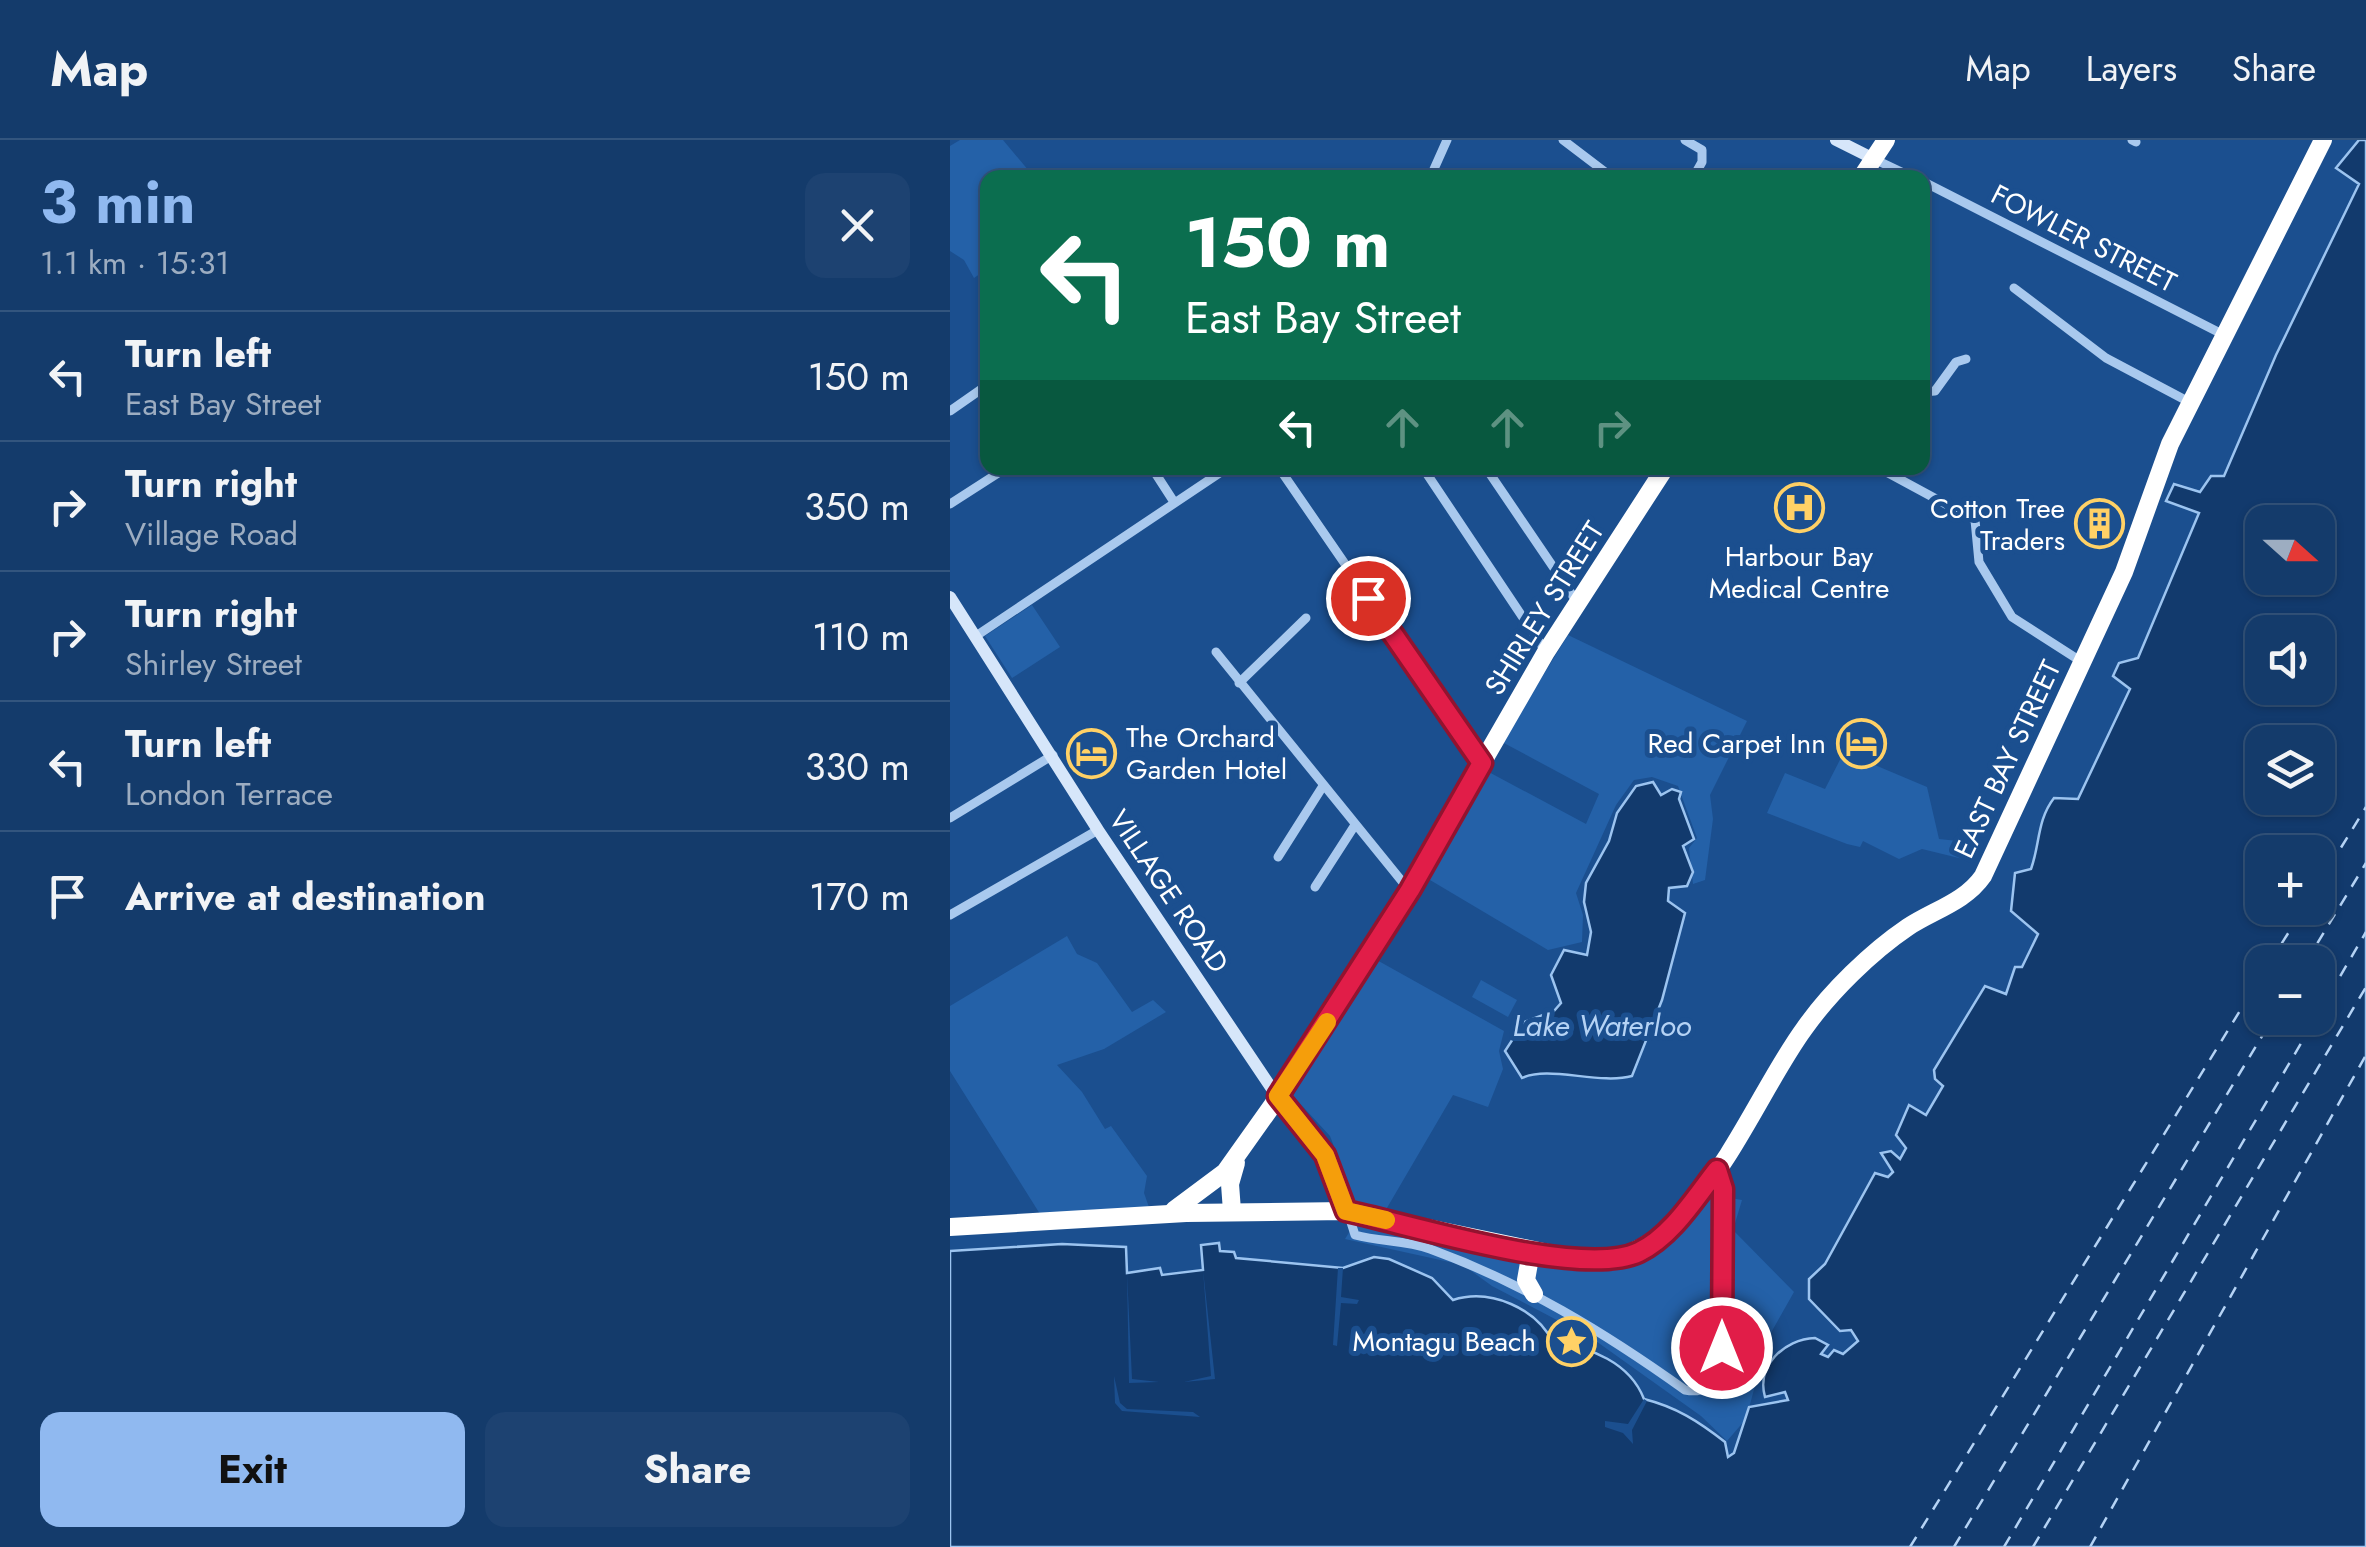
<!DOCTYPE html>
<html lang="en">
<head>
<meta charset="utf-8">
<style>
	body { margin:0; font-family:Jost,sans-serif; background:#1d4271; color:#f1f3f6; height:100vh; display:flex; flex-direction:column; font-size:38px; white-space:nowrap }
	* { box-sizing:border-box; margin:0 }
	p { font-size:32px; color:#9dadc1 }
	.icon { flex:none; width:55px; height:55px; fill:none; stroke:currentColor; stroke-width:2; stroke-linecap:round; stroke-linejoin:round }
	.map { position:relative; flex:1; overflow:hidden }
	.sheet { display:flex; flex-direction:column; background:#143b6b; width:950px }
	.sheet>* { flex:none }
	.guide { position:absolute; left:30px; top:30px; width:950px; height:305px; border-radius:20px; box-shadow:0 2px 8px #0004,0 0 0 2px #33557e; background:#0b6e4f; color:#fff; overflow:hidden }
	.needle { width:65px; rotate:111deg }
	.fabs { position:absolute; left:1295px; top:365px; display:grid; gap:20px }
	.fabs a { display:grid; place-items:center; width:90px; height:90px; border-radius:20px; background:#143b6b; box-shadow:0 2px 8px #0004,0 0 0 2px #33557e; font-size:50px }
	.pin { position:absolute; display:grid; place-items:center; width:85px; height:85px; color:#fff; margin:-42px; border:5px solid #fff; border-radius:50%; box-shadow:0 2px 10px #0007 }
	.me { position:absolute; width:110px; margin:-55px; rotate:0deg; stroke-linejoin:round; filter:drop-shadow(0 0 8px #0008) }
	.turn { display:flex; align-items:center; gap:35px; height:210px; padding:0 40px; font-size:45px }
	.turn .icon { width:130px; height:130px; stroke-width:2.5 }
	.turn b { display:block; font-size:70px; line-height:85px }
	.lanes { display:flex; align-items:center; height:95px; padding:0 40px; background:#0003; justify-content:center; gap:50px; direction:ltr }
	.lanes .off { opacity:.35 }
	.round { display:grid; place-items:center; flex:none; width:105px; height:105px; border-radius:20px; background:#1d4271 }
	.head { display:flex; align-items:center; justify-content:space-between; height:170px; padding:0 40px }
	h1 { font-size:60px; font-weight:700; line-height:75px; color:#90b9f0 }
	.cta { display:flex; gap:20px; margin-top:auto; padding:20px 40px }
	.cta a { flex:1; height:115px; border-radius:20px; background:#90b9f0; color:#111; font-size:40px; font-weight:700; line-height:115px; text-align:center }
	.cta a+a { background:#1d4271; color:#f1f3f6 }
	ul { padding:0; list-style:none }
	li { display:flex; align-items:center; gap:30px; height:130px; padding:0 40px; border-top:2px solid #33557e }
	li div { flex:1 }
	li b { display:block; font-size:38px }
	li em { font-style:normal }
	header { display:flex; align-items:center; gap:60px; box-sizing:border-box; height:140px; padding:0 50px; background:#143b6b; border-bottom:2px solid #33557e }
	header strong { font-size:48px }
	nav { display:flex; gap:55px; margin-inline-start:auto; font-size:35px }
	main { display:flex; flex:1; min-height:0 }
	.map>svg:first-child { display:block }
	.green { fill:#2461a8 }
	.water { fill:#123a6d; stroke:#9cc4f0; stroke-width:2.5; fill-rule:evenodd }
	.pier { fill:#1b4f8f }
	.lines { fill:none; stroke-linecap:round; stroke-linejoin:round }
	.ferry { stroke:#b5d3f5; stroke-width:2.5; stroke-dasharray:12 10; stroke-linecap:butt }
	.street { stroke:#a9c9ee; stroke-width:9 }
	.secondary { stroke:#d6e6fa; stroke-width:12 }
	.highway { stroke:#fff; stroke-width:18 }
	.route-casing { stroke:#92132f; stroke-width:25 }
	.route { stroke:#e11d48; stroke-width:18 }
	.slow { stroke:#f59e0b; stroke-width:18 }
	.labels { text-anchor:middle; stroke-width:10; stroke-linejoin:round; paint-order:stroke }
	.street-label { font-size:28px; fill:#fff; stroke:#1b4f8f }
	.poi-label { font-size:28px; fill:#fff; stroke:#1b4f8f; text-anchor:end }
	.water-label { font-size:30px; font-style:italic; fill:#b5d3f5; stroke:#1b4f8f }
</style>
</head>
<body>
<header>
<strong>Map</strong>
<nav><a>Map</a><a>Layers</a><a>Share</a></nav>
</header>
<main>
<section class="sheet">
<div class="head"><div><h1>3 min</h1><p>1.1 km · 15:31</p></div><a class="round"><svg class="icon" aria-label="close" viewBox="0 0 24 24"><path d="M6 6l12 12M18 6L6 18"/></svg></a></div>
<ul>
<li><svg class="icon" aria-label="left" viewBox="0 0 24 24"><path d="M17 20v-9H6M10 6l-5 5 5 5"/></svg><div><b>Turn left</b><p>East Bay Street</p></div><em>150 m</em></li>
<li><svg class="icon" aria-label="right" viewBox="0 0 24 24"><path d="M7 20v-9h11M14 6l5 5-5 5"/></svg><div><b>Turn right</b><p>Village Road</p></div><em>350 m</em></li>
<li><svg class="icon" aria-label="right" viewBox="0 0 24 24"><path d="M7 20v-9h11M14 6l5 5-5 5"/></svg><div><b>Turn right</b><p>Shirley Street</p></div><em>110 m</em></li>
<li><svg class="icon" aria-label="left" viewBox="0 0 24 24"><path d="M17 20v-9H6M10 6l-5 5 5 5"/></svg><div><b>Turn left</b><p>London Terrace</p></div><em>330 m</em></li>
<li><svg class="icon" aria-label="arrive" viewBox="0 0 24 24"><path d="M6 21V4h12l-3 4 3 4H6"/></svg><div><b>Arrive at destination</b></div><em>170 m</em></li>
</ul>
<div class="cta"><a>Exit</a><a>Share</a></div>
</section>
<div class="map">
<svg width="1416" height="1407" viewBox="0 0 1416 1407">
	<rect width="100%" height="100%" fill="#1b4f8f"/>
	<g class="green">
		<polygon points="10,0 53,0 84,37 38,38 37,129 24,138 14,120 0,111 0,6"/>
		<polygon points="82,465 110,507 62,538 35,496"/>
		<polygon points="618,495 797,581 760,655 763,679 755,740 743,744 739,708 747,698 728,646 702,637 684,640 666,665 626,753 633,775 632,802 598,810 475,737 535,630 636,684 649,654 552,602"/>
		<polygon points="894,612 977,647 989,699 1008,701 1013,719 972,709 949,719 913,701 910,707 897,704 817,673 835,633 875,649"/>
		<polygon points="117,796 127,814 147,823 182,872 203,860 216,872 154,909 107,925 132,952 155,989 161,986 197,1036 194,1053 200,1070 90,1074 0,931 0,866"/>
		<polygon points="425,819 554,891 549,911 553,929 538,967 503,955 434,1073 405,1062 380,996 343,956"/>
		<polygon points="531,840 567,860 558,877 522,857"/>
		<polygon points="754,1053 792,1060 783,1090 844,1152 818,1198 796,1279 777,1301 751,1276 643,1199 542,1146 513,1125 395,1099 408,1078 644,1128 687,1120 719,1099"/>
	</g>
	<g class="water">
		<path d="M 1409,0 L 1416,0 L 1416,1407 L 0,1407 L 0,1111 L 112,1104 L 176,1107 L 177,1133 L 210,1128 L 212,1135 L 253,1130 L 251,1105 L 269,1103 L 270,1111 L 284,1112 L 286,1118 L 393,1128 L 424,1117 L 439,1119 L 482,1138 L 503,1160 C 540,1148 587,1168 604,1204 C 640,1206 680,1223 694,1259 C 726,1267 748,1281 775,1302 L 778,1317 L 784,1313 L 799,1267 L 838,1260 L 835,1252 L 815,1257 C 806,1226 834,1199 865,1198 L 878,1205 L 871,1214 L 878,1217 L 884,1210 L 893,1214 L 908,1201 L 901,1190 L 890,1191 L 859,1159 L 859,1139 L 875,1124 L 925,1033 L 938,1037 L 943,1032 L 931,1013 L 941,1011 L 950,1019 L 956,1008 L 946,995 L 959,965 L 976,975 L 993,946 L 985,939 L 984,930 L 1035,846 L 1056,854 L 1065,827 L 1072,827 L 1088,794 L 1061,771 L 1065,733 L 1081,729 C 1090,704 1087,680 1104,658 L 1128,659 L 1180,549 L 1163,536 L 1169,523 L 1188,518 L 1249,373 L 1216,361 L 1224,344 L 1250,352 L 1261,336 L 1274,336 L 1326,215 L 1409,44 L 1386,28 ZM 1312,382 L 1368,382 L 1368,438 L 1312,438 ZM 1312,492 L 1368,492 L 1368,548 L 1312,548 ZM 1312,602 L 1368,602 L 1368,658 L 1312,658 ZM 1312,712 L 1368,712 L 1368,768 L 1312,768 ZM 1312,822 L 1368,822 L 1368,878 L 1312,878 Z"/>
		<path d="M 703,642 L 711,655 L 722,649 L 731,652 L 729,659 L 744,699 L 733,706 L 743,732 L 737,746 L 719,748 L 718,761 L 735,773 L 712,860 L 682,936 C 649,945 598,925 572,938 L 555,911 L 574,882 L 604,871 L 611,863 L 601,835 L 614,810 L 637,815 L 641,792 L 634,762 L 636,743 L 659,701 L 667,673 L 686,646 Z"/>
	</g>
	<g class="pier">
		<polygon points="388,1128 393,1128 391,1157 409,1160 407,1164 391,1163 387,1206 383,1205"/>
		<polygon points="253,1130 265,1239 234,1242 261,1236"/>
		<polygon points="177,1133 182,1239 209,1242 179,1243"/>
		<polygon points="164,1236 170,1263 177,1269 243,1272 250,1277 172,1271 165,1263"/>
		<polygon points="694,1259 697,1261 682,1290 683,1304 673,1293 655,1287 655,1281 678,1284"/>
	</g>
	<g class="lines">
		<g class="ferry">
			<polyline points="1368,745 1416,667"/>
			<polyline points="1320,822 1354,768"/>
			<polyline points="1356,822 1416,723"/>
			<polyline points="1368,874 1416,792"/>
			<polyline points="960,1407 1312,835"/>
			<polyline points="1004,1407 1323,878"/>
			<polyline points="1054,1407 1366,878"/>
			<polyline points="1083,1407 1416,847"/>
			<polyline points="1140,1407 1416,915"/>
		</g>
		<g class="street">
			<polyline points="613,0 663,38"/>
			<polyline points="735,0 752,10 752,22 743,38"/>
			<polyline points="1182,0 1186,2"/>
			<polyline points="924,19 964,38"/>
			<polyline points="349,34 356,38"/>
			<polyline points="480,38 497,0"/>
			<polyline points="972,41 1274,195"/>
			<polyline points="1064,148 1156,218 1241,263"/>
			<polyline points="972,252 985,251 1006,222 1016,219"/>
			<polyline points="0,271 33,248"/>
			<polyline points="202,328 224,362"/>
			<polyline points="329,328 532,623"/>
			<polyline points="473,328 596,512"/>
			<polyline points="536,328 627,462"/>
			<polyline points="929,328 1025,380 1029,422 1062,477 1132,522"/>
			<polyline points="0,364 56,328"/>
			<polyline points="26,496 277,328"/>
			<polyline points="266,512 459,750"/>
			<polyline points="289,543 356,478"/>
			<polyline points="0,678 103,615"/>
			<polyline points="328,717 373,646"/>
			<polyline points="365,747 405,685"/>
			<polyline points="0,775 148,690"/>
			<path d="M 398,1073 L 405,1095 C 430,1102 455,1100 480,1109 C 573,1143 654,1192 735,1250 C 752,1253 762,1248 770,1232 L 773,1049 L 768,1031"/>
		</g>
		<g class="secondary">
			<polyline points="886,0 924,19"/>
			<polyline points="0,457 148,690 320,946 375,1015 396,1071"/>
		</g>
		<g class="highway">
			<polyline points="911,38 936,0"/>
			<polyline points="224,1070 275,1032 341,939 459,750 596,512 715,328"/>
			<polyline points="282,1071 280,1044 286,1023"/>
			<path d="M 0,1087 L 236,1073 L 396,1071 L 641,1122 C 747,1118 799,964 854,889 C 880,852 921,812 958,787 C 984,770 1015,762 1033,736 L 1174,432 L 1220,304 L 1373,0"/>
			<polyline points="581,1112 576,1140 584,1154"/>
		</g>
	</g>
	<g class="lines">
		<defs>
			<path id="route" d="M 418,458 L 532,623 L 460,750 L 328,956 L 375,1015 L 396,1071 C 462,1085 632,1139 689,1112 C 722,1096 745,1058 767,1030 L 773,1049 L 772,1208"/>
		</defs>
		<use href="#route" class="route-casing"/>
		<use href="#route" class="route"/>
		<polyline class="slow" points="377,882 328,956 375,1015 396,1071 436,1080"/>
	</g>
	<defs>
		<symbol id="hospital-ring" viewBox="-11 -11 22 22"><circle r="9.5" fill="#1b4f8f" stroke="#ffd166" stroke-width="1.5"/><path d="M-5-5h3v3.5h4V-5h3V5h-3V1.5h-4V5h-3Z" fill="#ffd166"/></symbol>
		<symbol id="building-ring" viewBox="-11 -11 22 22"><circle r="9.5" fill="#1b4f8f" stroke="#ffd166" stroke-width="1.5"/><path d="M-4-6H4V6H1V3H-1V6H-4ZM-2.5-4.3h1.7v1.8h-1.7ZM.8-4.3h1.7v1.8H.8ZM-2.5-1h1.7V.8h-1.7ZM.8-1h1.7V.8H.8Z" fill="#ffd166"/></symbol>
		<symbol id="hotel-ring" viewBox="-11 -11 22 22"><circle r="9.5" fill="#1b4f8f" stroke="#ffd166" stroke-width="1.5"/><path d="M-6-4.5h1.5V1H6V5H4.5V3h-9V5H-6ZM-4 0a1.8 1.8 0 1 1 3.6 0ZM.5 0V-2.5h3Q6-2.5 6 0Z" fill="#ffd166"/></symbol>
		<symbol id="sight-ring" viewBox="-11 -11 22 22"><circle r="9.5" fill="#1b4f8f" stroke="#ffd166" stroke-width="1.5"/><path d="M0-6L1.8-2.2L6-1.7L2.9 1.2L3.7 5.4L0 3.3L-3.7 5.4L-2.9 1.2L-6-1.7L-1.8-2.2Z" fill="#ffd166"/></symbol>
	</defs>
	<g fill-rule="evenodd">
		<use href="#hospital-ring" x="822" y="340" width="55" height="55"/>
		<use href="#building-ring" x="1122" y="356" width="55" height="55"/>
		<use href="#hotel-ring" x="884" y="576" width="55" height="55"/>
		<use href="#hotel-ring" x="114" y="586" width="55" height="55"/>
		<use href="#sight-ring" x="594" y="1174" width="55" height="55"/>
	</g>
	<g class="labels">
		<g class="street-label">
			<text transform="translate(1134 98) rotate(27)" y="10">FOWLER STREET</text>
			<text transform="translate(594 468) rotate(-58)" y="10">SHIRLEY STREET</text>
			<text transform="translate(1057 619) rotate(-65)" y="10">EAST BAY STREET</text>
			<text transform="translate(219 751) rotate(56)" y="10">VILLAGE ROAD</text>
		</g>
		<g class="poi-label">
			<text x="1115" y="378">Cotton Tree<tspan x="1115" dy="32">Traders</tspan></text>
			<text x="849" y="426" text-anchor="middle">Harbour Bay<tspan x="849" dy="32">Medical Centre</tspan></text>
			<text x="176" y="607" text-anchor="start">The Orchard<tspan x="176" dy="32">Garden Hotel</tspan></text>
			<text x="876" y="613">Red Carpet Inn</text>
			<text x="586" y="1211">Montagu Beach</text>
		</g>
		<g class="water-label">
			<text x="652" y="896">Lake Waterloo</text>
		</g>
	</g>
</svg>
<div class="fabs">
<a><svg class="needle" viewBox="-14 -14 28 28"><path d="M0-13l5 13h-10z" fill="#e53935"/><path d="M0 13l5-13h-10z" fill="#9dadc1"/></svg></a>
<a><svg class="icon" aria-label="sound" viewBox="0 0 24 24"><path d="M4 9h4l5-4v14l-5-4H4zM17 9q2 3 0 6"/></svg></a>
<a><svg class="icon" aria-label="layers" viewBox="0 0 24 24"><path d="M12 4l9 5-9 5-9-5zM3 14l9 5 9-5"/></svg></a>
<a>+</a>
<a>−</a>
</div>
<div class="pin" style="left:418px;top:458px;background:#d93025"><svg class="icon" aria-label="arrive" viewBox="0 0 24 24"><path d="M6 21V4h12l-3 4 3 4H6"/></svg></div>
<svg class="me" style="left:772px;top:1208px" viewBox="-20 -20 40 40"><circle r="17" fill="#e11d48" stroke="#fff" stroke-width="3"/><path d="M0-11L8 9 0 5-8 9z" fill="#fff"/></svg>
<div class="guide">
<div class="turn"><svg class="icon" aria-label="left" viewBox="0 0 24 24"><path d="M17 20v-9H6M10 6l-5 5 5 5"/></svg><div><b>150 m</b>East Bay Street</div></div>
<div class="lanes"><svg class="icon" aria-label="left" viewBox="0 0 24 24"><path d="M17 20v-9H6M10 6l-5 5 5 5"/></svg><svg class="icon off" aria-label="ahead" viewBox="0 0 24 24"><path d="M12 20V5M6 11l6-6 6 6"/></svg><svg class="icon off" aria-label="ahead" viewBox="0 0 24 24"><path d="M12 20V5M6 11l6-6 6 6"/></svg><svg class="icon off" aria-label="right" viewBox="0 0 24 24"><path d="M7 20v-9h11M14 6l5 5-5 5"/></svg></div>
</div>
</div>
</main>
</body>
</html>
